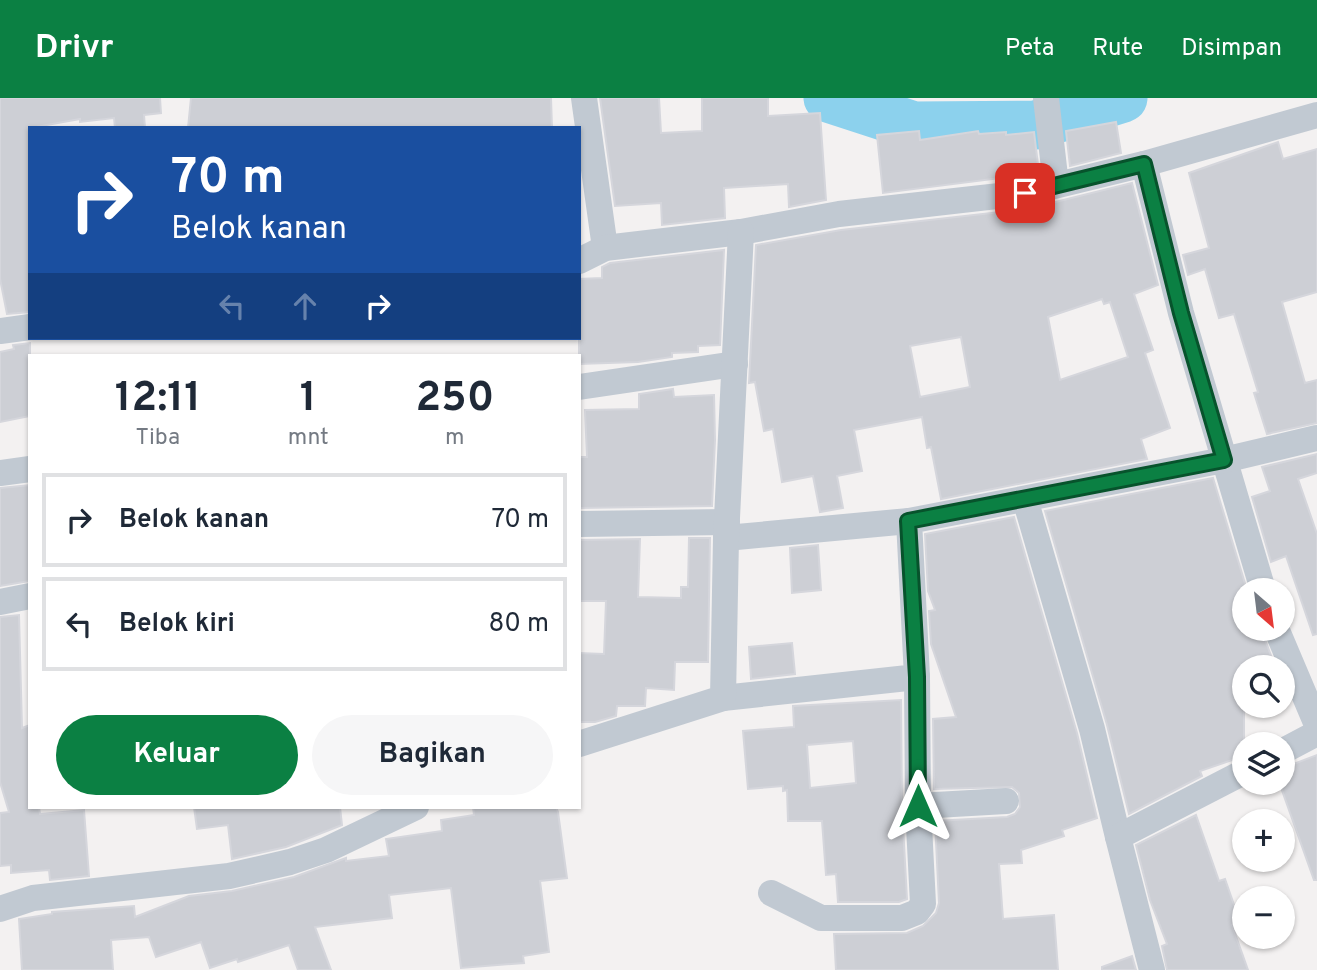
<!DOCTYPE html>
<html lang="id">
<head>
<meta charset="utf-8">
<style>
	body { margin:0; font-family:Overpass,sans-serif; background:#f6f6f7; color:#1f2937; height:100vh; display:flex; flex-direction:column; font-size:26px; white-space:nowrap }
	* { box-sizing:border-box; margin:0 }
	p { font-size:23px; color:#747a83 }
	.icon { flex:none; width:38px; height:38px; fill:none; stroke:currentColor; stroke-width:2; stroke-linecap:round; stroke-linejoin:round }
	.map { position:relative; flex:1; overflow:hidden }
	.drawer { position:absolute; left:28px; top:256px; width:553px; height:455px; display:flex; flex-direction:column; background:#fff; border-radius:0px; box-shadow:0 2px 5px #0004 }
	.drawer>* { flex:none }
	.banner { position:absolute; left:28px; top:28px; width:553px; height:214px; border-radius:0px; box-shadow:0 2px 5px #0004; background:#1a4fa0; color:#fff; overflow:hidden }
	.needle { width:46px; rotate:152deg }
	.controls { position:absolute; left:1232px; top:480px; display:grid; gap:14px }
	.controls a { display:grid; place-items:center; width:63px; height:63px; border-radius:50%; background:#fff; box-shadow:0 2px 5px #0004; font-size:35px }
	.pin { position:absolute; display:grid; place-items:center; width:60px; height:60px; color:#fff; margin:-30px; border-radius:14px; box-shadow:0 4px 10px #0006 }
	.me { position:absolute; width:77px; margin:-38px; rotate:0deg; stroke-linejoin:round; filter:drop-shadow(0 0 5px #0008) }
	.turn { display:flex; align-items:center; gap:24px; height:147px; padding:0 28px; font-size:32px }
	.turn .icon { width:91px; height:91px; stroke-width:2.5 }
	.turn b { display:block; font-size:49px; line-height:60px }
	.lanes { display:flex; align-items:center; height:66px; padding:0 28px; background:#0003; justify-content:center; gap:35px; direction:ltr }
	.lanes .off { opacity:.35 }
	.eta { display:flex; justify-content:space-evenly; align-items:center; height:119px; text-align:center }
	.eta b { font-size:42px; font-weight:700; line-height:49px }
	.primary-button { display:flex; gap:14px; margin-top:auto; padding:14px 28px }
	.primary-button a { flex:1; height:80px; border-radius:42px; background:#0b8043; color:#fff; font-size:28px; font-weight:700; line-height:80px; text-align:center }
	.primary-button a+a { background:#f6f6f7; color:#1f2937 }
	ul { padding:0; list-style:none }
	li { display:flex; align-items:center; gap:21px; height:94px; margin:0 14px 10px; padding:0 14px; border:4px solid #e0e1e3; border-radius:0px }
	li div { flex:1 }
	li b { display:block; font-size:26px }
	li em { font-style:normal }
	header { display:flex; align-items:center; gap:42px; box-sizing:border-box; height:98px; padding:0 35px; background:#0b8043; color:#fff }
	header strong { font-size:33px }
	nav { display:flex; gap:38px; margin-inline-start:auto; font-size:24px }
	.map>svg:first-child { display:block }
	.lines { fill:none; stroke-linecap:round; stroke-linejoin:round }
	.river { stroke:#8cd1ed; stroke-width:49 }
	.building { fill:#cdcfd5; stroke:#d5d6dc; stroke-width:2; fill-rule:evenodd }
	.minor { stroke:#c1c9d2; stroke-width:26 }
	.route-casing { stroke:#07532c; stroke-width:18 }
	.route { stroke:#0b8043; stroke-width:12 }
</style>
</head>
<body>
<header>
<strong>Drivr</strong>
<nav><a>Peta</a><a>Rute</a><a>Disimpan</a></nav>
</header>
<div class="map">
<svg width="1317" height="872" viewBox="0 0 1317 872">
	<rect width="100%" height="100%" fill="#f3f1f1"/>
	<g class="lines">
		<polyline class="river" points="828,0 914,28 1036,27 1123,0"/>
	</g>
	<g class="building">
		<polygon points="0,0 160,0 161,15 144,17 145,30 115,30 114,20 80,24 80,21 30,30 30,214 7,216 0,181"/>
		<polygon points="191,0 551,0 552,30 188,30"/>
		<polygon points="600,0 659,0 661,35 702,33 702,0 768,0 768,18 820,15 826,102 789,109 788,86 724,90 725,120 662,127 661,105 615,108"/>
		<polygon points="1116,24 1121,55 1070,68 1066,33"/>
		<polygon points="919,33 920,42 978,33 979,36 1006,34 1006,37 1034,34 1039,75 883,95 877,37"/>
		<polygon points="1278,44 1283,61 1317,51 1317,194 1282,204 1305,285 1317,282 1317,325 1267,336 1254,295 1258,294 1234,216 1219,220 1205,171 1188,177 1183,157 1209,150 1189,75"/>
		<path d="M 1132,85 L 1158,187 L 1134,196 L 1153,252 L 1145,255 L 1170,330 L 1141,341 L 1147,361 L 941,401 L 931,349 L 927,350 L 922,319 L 854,332 L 862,373 L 837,378 L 843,410 L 820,414 L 813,378 L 782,384 L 773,331 L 764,333 L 755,284 L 749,285 L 756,147 L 841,132 L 1027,111 ZM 1102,201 L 1104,206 L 1110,204 L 1128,259 L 1060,282 L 1048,219 ZM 961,239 L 970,289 L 920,299 L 910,248 Z"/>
		<polygon points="724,152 720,247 698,248 698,254 672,255 672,259 638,264 579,266 579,181 602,180 602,169 610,165"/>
		<polygon points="30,245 30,318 0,324 0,254 14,251 13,247"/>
		<polygon points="673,291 674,299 714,297 715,342 712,408 579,410 579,359 587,359 585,312 639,311 639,296"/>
		<polygon points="1317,356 1317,375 1298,381 1317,436 1317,536 1313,537 1286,458 1271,464 1252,399 1270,393 1262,369"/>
		<polygon points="1213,380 1247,492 1244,492 1244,530 1261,530 1275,569 1244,569 1244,658 1200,673 1202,678 1129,716 1107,627 1045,413"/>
		<polygon points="30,387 30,483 0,488 0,390"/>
		<polygon points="1014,419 1077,635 1097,720 1062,732 1064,738 1021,752 1022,765 999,766 1003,821 1054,817 1058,872 836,872 834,836 907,835 923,828 936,815 939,805 935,723 1007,719 1015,716 1020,709 1019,695 1012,689 934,691 933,621 956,619 931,546 929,513 935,512 928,493 925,436"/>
		<polygon points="689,440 710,440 708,564 675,564 674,592 646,590 645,608 617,608 616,618 595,624 579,624 579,555 604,556 606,503 579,503 579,442 640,441 638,499 681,500 681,489 688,489"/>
		<polygon points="818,447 821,492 792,495 790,450"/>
		<polygon points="19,517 22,630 30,627 30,709 39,709 40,716 84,712 89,778 50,782 49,772 11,775 11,767 0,768 0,715 9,714 0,684 0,519"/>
		<polygon points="792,545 795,576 751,581 749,549"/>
		<path d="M 901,602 L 902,709 L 907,801 L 899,804 L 838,804 L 836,776 L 826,777 L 822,723 L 788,723 L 787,692 L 783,693 L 783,688 L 748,691 L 743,633 L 794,629 L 793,608 ZM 853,643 L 856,685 L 810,690 L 807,647 Z"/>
		<polygon points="1317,657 1317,782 1314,782 1279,684 1283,684 1283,670"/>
		<polygon points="194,709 340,709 342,727 286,749 232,761 228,727 197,731"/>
		<polygon points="473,709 556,709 558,714 567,780 540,783 549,854 523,858 524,865 461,870 451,790 389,797 392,820 315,829 331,872 298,872 289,847 238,864 237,861 210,870 201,844 156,859 149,839 111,842 113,872 22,872 19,821 52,816 52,814 134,808 135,819 189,798 232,793 294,779 346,760 346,763 389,758 386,741 442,733 441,722 474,717"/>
		<polygon points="1196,717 1219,783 1225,781 1240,824 1232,827 1248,872 1167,872 1162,848 1167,846 1150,802 1136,747"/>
		<polygon points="1132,858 1136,872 1102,872 1102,869"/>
	</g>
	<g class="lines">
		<g class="minor">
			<polyline points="584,0 605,150"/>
			<polyline points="1046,0 1056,87"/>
			<polyline points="1144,66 1181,215 1263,492"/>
			<polyline points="579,163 605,150 741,134 839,116 1025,95 1144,66 1317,17"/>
			<polyline points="0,233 30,229"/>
			<polyline points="579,289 735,266"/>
			<polyline points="0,375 30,371"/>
			<polyline points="1025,401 1092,631 1118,739"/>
			<polyline points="579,426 727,424"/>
			<polyline points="726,440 909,423"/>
			<polyline points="0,504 30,498"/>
			<polyline points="1276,530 1317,627"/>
			<polyline points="723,600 917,579 909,423 1224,362 1317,340"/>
			<polyline points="579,646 723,600 726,440 741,134"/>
			<polyline points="1283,653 1317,635"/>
			<polyline points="918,708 1006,703"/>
			<polyline points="771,795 821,820 902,820 917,814 923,806 918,708 917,579"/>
			<polyline points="0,811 33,800 229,778 290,764 326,752 416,709"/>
			<polyline points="1152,872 1118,739 1244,674"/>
		</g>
	</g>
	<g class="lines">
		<defs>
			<polyline id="route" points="918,708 917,579 908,423 1224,362 1181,215 1144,66 1025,95"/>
		</defs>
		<use href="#route" class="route-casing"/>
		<use href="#route" class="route"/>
	</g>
</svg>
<div class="controls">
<a><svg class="needle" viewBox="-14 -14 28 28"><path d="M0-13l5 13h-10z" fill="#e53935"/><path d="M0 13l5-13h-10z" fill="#747a83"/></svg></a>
<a><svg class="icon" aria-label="search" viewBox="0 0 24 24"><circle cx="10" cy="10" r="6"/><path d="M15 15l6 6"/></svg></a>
<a><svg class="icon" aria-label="layers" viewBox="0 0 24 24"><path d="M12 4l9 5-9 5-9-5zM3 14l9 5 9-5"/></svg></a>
<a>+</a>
<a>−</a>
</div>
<div class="pin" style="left:1025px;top:95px;background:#d93025"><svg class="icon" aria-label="arrive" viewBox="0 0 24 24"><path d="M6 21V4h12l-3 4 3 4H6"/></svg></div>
<svg class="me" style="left:918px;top:708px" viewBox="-20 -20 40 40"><path d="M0-17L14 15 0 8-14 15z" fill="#0b8043" stroke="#fff" stroke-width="4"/></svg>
<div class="banner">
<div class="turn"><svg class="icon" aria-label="right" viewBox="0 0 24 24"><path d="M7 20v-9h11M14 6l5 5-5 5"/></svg><div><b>70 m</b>Belok kanan</div></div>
<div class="lanes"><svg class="icon off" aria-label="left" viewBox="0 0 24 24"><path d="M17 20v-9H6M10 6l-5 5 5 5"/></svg><svg class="icon off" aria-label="ahead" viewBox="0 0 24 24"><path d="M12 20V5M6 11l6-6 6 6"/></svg><svg class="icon" aria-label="right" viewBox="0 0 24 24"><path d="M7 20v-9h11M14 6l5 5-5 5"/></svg></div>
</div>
<section class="drawer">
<div class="eta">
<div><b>12:11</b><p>Tiba</p></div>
<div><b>1</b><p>mnt</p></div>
<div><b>250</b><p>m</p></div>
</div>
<ul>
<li><svg class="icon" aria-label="right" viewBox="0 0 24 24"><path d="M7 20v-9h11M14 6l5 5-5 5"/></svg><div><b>Belok kanan</b></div><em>70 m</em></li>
<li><svg class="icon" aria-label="left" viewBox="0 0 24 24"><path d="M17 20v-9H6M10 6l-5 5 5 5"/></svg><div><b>Belok kiri</b></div><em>80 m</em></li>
</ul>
<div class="primary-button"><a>Keluar</a><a>Bagikan</a></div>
</section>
</div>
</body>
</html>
